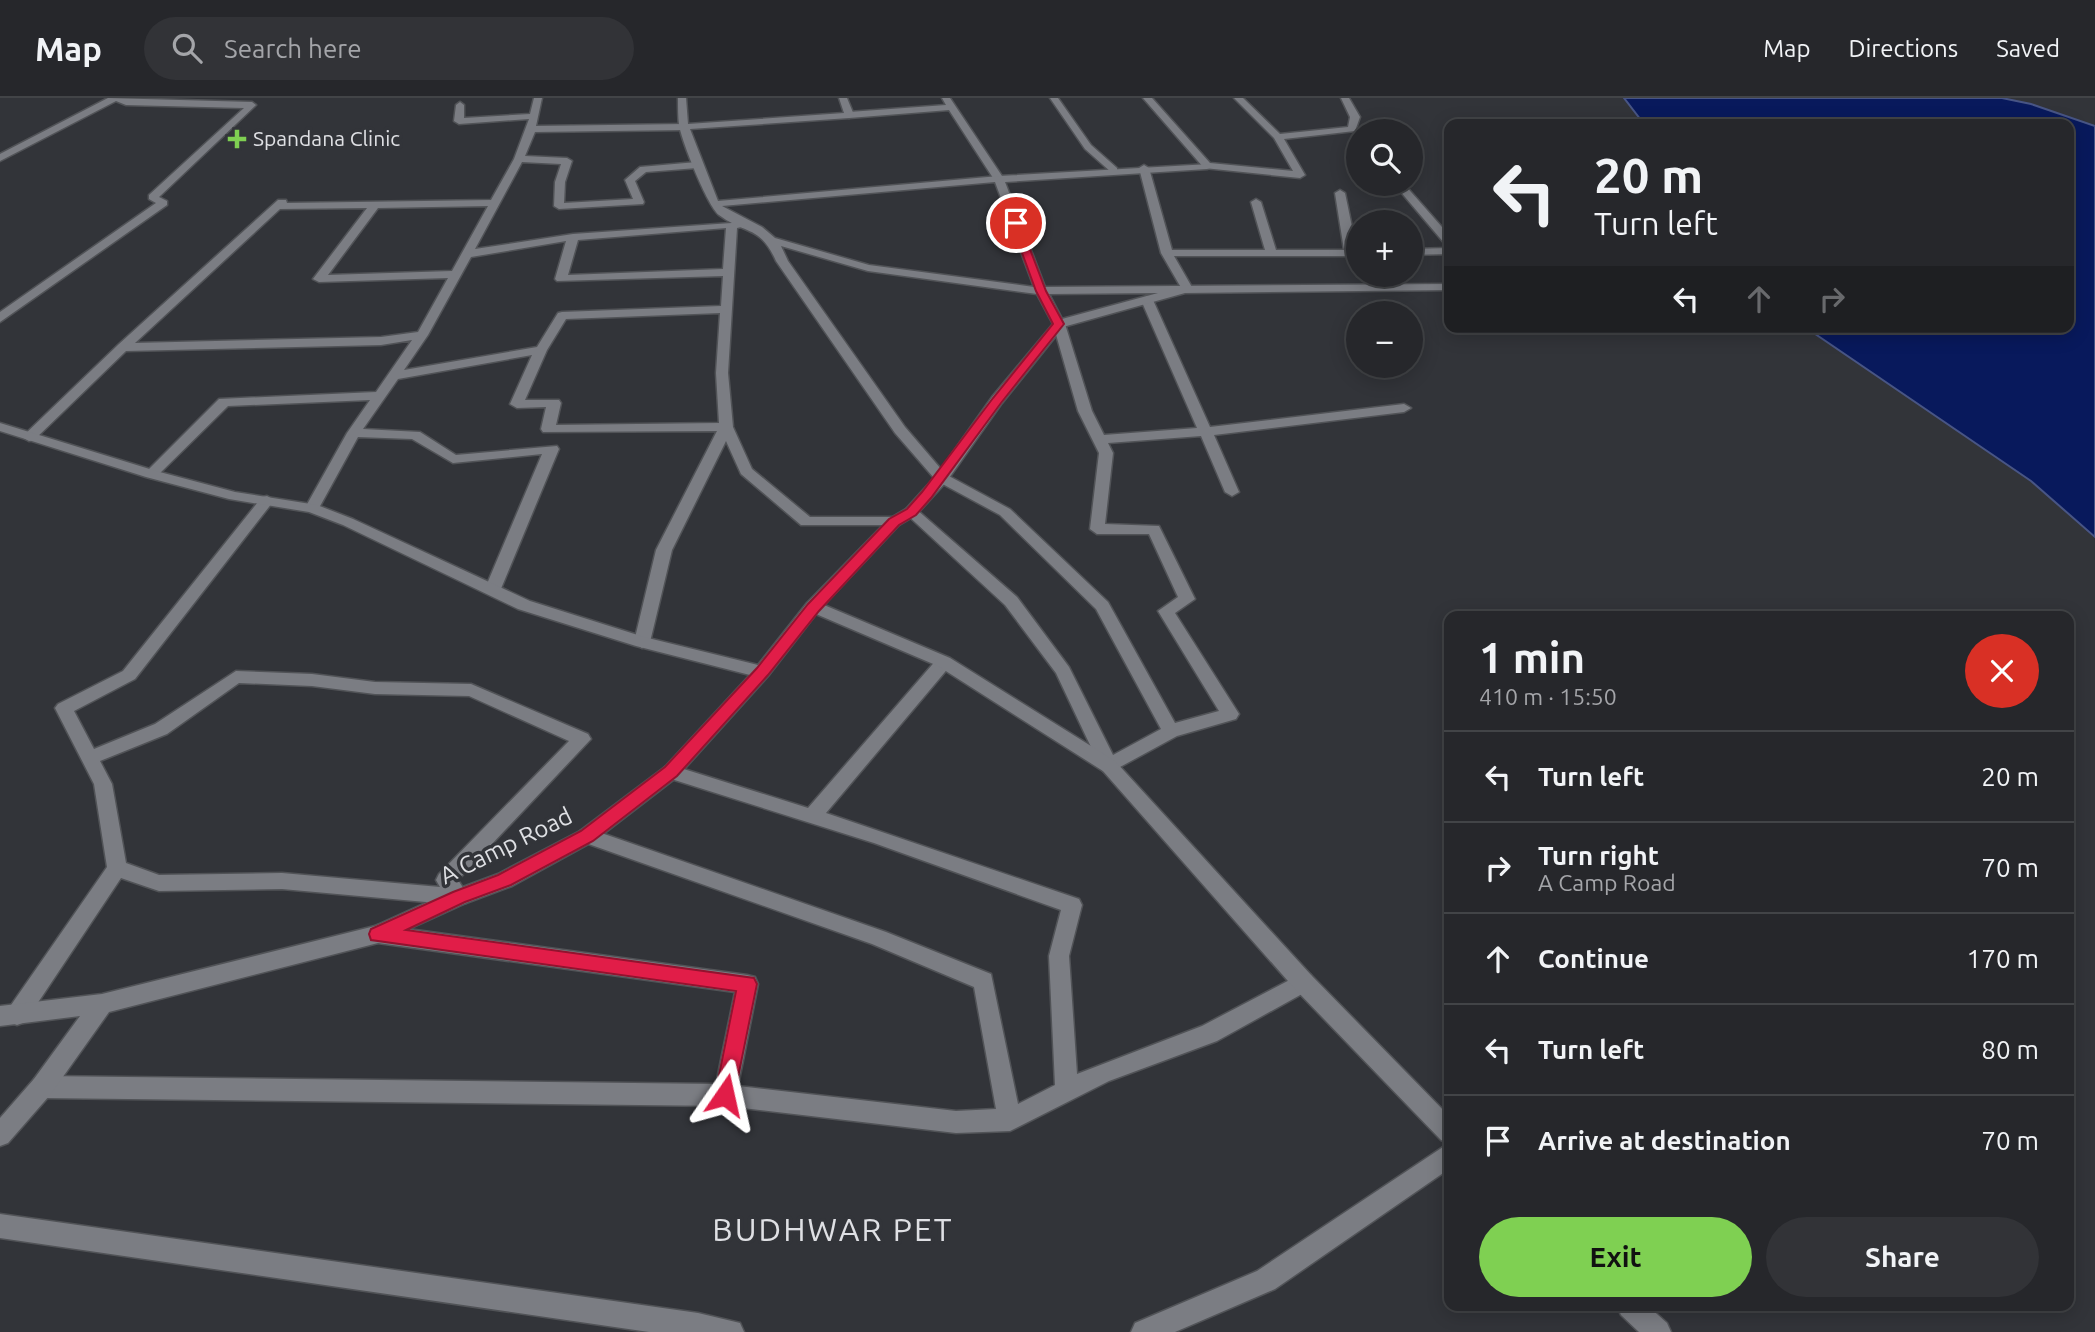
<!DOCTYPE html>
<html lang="en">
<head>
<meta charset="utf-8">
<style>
	body { margin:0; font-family:Ubuntu,sans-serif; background:#323337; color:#f1f3f6; height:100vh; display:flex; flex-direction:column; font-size:26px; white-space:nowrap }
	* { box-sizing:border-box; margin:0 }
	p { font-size:23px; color:#a4a5a9 }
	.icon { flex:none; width:38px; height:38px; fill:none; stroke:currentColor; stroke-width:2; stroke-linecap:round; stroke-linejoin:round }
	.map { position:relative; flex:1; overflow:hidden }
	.sheet { position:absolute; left:1444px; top:513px; width:630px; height:700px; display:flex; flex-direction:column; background:#26272b; border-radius:14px; box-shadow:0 4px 18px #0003,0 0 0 2px #424447 }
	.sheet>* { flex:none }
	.top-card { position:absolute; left:1444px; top:21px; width:630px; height:214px; border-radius:14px; box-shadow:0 4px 18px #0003,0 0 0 2px #424447; background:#26272b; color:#f1f3f6; overflow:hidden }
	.fabs { position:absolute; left:1346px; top:21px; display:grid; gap:14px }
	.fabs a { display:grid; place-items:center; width:77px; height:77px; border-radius:50%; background:#26272b; box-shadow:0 4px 18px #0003,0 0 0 2px #424447; font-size:35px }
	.pin { position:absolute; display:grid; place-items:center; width:60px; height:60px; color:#fff; margin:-30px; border:4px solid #fff; border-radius:50%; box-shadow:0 2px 7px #0007 }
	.me { position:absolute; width:77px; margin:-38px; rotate:11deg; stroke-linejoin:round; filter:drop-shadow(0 0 5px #0008) }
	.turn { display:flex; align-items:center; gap:24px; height:147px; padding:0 35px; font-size:32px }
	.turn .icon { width:91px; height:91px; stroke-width:2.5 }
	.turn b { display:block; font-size:49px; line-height:60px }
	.lanes { display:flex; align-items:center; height:66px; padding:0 35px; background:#0003; justify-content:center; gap:35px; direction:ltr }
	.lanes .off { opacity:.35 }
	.round { display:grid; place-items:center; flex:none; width:74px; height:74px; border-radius:37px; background:#323337 }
	.summary { display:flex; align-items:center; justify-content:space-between; height:119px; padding:0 35px }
	h1 { font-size:42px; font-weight:600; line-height:52px }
	.cta { display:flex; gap:14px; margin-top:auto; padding:14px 35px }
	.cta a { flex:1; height:80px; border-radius:42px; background:#7fd052; color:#111; font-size:28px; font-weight:600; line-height:80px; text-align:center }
	.cta a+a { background:#323337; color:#f1f3f6 }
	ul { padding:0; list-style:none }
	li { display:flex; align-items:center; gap:21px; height:91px; padding:0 35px; border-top:2px solid #424447 }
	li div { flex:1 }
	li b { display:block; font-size:26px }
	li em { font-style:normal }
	header { display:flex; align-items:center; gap:42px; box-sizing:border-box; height:98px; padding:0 35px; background:#26272b; border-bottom:2px solid #424447 }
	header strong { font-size:33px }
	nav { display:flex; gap:38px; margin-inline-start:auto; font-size:24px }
	.search { width:490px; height:63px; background:#323337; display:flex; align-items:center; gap:18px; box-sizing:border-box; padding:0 24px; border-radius:38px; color:#a4a5a9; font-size:26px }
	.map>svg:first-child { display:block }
	.water { fill:#08195c; stroke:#485585; stroke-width:2 }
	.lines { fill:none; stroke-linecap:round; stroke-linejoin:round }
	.minor-casing { stroke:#515357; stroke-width:3 }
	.tertiary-casing { stroke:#515357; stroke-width:3 }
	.minor { fill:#7b7d83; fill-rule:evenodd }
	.tertiary { fill:#7b7d83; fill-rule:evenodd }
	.route { fill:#e11d48; stroke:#92132f; stroke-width:2 }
	.poi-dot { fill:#7fd052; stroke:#323439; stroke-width:2.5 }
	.labels { text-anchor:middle; stroke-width:7; stroke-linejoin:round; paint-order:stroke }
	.far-poi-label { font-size:21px; fill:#dfe0e4; stroke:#323439; text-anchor:start }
	.street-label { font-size:24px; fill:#dfe0e4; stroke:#323439 }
	.near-neighbourhood-label { font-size:32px; letter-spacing:2px; fill:#dfe0e4; stroke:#323439 }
</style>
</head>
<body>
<header>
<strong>Map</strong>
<div class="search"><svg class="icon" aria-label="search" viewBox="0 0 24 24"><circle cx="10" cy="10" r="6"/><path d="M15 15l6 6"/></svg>Search here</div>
<nav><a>Map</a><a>Directions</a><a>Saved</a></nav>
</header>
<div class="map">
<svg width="2095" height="1234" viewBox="0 0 2095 1234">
	<rect width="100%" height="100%" fill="#323439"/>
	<polygon class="water" points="1624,0 2002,0 2031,6 2095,28 2095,439 2031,383 1805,229 2068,229 2068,26 1644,26"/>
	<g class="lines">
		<defs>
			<g id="minor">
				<polygon points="108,0 252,4 256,7 159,99 167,103 167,107 0,224 0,214 156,105 149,101 149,97 244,10 126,7 116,3 0,63 0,56"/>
				<path d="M 534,0 L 542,0 L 536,28 L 684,26 L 689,29 L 684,32 L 535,34 L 525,58 L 567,60 L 572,63 L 565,84 L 564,105 L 633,101 L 625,82 L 640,69 L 697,64 L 702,67 L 697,70 L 646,74 L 635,83 L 644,104 L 643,106 L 559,111 L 554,108 L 555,84 L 561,66 L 522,64 L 475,151 L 573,136 L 746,124 L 746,128 L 737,130 L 728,275 L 733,329 L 752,371 L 810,419 L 894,419 L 899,421 L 901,424 L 899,427 L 801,427 L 741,376 L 726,343 L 672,452 L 650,544 L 642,550 L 634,544 L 656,452 L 717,333 L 543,334 L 541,331 L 546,309 L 517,310 L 510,306 L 532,257 L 398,281 L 363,331 L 420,334 L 456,357 L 557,348 L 559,351 L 500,493 L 492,498 L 484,493 L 542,356 L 453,365 L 412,341 L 358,339 L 319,410 L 312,414 L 305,410 L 347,335 L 370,302 L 228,308 L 156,379 L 151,380 L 144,376 L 219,301 L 376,294 L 412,242 L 381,247 L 126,253 L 34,342 L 29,343 L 22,339 L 119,246 L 278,102 L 286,102 L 287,105 L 491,102 L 514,61 L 529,21 L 459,26 L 454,23 L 456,7 L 460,4 L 464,7 L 464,20 L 530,16 ZM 488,108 L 452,173 L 328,177 L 378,110 ZM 367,110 L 313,181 L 319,184 L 448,180 L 418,234 L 381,239 L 135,245 L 280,111 ZM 726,130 L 723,171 L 568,177 L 578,142 ZM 566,143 L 555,181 L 557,183 L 723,178 L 721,208 L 562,214 L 558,215 L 537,249 L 404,272 L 428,237 L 471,159 ZM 720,215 L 716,275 L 719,325 L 556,327 L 561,305 L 559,302 L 525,302 L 547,252 L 566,221 Z"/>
				<polygon points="942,0 950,0 1004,81 1003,83 995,83 949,12 849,20 844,17 849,14 946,7"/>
				<polygon points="1050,0 1058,0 1091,47 1117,70 1117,74 1111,74 1085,51"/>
				<polygon points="1143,0 1152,0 1210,65 1293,73 1274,40 1234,0 1243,0 1280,36 1348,29 1350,19 1341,0 1349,0 1360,19 1355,33 1284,41 1305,77 1300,80 1204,70"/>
				<polygon points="1144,67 1149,70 1172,152 1265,152 1251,104 1256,101 1261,104 1276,152 1344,152 1335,95 1340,92 1345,95 1358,158 1174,158 1193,191 1183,193 1161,155 1139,70"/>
				<polygon points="1394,86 1404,86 1449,137 1449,147 1445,146"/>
				<polygon points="1449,150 1449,156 1410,157 1410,151"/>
				<polygon points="1147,198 1153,202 1210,329 1404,306 1411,310 1404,314 1214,337 1239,394 1232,398 1225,394 1201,338 1108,345 1113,355 1105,426 1159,428 1195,501 1175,515 1239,616 1236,621 1177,638 1109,675 1103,673 1100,668 1056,575 1005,507 904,414 906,411 916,411 1017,499 1069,569 1113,657 1161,631 1096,511 1000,417 937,383 937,377 947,377 1010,411 1108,504 1175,625 1219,613 1158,513 1178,499 1149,436 1097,436 1090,431 1099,355 1078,313 1053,226 1059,222 1065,226 1092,313 1104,337 1197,330 1141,202"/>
				<path d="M 267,398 L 274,402 L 272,405 L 135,581 L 74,613 L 94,651 L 155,626 L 236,573 L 312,576 L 375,584 L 471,586 L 588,636 L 591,641 L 458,782 L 469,799 L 466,805 L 459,807 L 282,791 L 159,793 L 121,780 L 25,924 L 17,927 L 9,924 L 6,917 L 9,910 L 107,769 L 94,686 L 55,610 L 58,606 L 123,573 L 262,399 ZM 239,585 L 312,588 L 375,596 L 469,598 L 569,643 L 439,776 L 436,782 L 440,789 L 282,775 L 159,777 L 126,765 L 112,686 L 100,663 L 167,636 Z"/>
				<polygon points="944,558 952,564 950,568 826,715 1079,801 1082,807 1069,858 1077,976 1202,928 1303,875 1311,877 1314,884 1311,891 1217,943 1109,983 1010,1033 956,1035 725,1008 42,1000 34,997 31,989 34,981 42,978 716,986 735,894 378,845 371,842 368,836 371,830 378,827 747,877 755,879 758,886 738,988 956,1013 996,1011 974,889 872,846 580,743 577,738 580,733 587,730 886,834 991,876 1018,1006 1055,987 1049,858 1061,812 874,745 665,679 662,674 665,669 671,667 808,710 938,560"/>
				<polygon points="1449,1045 1449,1071 1275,1191 1175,1234 1131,1234 1135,1225 1257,1173"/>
				<polygon points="0,1116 698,1215 740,1225 744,1234 649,1234 0,1140"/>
			</g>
			<g id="tertiary">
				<path d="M 678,0 L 686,0 L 688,26 L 844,15 L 839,0 L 847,0 L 854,17 L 849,20 L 690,31 L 718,103 L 999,78 L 1210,66 L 1210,70 L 1207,71 L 1005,84 L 1045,189 L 1449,186 L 1449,192 L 1185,195 L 1063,229 L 1002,305 L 947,383 L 916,417 L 899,427 L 824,507 L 950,560 L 1115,663 L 1311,877 L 1449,1018 L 1449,1045 L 1441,1042 L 1295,891 L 1103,673 L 938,568 L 816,516 L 768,578 L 677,679 L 594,743 L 512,788 L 466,805 L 378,845 L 109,914 L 50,997 L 8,1045 L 0,1048 L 0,1020 L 34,981 L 80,918 L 0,928 L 0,908 L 102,896 L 375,828 L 452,793 L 498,776 L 580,733 L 665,669 L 750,577 L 636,548 L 518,511 L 343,427 L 309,414 L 229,401 L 146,379 L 0,333 L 0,325 L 156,373 L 235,394 L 317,407 L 353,421 L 530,503 L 644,539 L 758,567 L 807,505 L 889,421 L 906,411 L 934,380 L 895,335 L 776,163 C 760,127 746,137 719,117 C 707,107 682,44 679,27 C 678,19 678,9 678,0 ZM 995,84 L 1034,189 L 869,167 L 775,140 L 762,129 L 722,108 ZM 781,148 L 868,173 L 1037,196 L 1053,226 L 992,299 L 941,371 L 905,329 L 788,163 ZM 1158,195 L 1062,221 L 1049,196 Z"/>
				<polygon points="1617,1208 1648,1208 1667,1225 1671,1234 1639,1234 1621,1217"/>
			</g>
		</defs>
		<use href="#minor" class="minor-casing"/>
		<use href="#tertiary" class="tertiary-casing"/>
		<use href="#minor" class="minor"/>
		<use href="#tertiary" class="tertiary"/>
	</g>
	<polygon class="route" points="1016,123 1020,125 1046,193 1064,226 1001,305 931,400 916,417 899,427 819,513 768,577 677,678 593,743 511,787 465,804 406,832 754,880 757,886 733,1004 725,1007 718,1004 715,997 736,893 371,842 369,836 371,831 453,794 498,777 581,733 665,669 757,570 808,506 889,421 907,411 922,394 993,300 1053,226 1036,193 1011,125"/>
	<path class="poi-dot" d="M233.5 30.5h7v7h7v7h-7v7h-7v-7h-7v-7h7z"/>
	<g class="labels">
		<g class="far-poi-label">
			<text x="253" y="48">Spandana Clinic</text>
		</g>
		<g class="street-label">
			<text transform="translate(506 748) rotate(-26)" y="8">A Camp Road</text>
		</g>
		<g class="near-neighbourhood-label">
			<text x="833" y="1143">BUDHWAR PET</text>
		</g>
	</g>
</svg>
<div class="fabs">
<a><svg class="icon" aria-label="search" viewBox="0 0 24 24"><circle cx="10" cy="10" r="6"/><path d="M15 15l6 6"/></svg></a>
<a>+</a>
<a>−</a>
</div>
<div class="pin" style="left:1016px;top:125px;background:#d93025"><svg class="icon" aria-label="arrive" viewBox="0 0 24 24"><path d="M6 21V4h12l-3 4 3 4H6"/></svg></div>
<svg class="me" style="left:725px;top:997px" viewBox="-20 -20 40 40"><path d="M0-17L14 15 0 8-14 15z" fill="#e11d48" stroke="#fff" stroke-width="4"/></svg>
<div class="top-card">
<div class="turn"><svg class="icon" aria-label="left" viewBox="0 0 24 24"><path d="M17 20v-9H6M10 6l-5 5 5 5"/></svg><div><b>20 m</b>Turn left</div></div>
<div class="lanes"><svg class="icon" aria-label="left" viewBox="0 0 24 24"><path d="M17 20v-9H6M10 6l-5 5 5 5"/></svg><svg class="icon off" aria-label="ahead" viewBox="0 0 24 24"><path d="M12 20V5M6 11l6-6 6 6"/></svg><svg class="icon off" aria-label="right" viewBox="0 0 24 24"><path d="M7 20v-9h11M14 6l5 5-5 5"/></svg></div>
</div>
<section class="sheet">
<div class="summary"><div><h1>1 min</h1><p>410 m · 15:50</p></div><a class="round" style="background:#d93025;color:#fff"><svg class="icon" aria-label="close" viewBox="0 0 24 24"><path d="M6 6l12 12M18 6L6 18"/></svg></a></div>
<ul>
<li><svg class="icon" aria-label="left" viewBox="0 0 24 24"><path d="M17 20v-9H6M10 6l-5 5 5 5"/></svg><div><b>Turn left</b></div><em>20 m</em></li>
<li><svg class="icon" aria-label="right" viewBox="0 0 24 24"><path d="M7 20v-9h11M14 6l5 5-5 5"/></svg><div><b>Turn right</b><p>A Camp Road</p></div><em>70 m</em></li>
<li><svg class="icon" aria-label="ahead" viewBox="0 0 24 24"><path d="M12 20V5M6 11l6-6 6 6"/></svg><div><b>Continue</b></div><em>170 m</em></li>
<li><svg class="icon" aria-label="left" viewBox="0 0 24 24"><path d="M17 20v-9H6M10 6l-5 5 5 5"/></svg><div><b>Turn left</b></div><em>80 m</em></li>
<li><svg class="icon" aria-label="arrive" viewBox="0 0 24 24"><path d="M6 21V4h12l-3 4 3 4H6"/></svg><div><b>Arrive at destination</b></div><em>70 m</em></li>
</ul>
<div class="cta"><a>Exit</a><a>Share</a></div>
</section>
</div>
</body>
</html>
